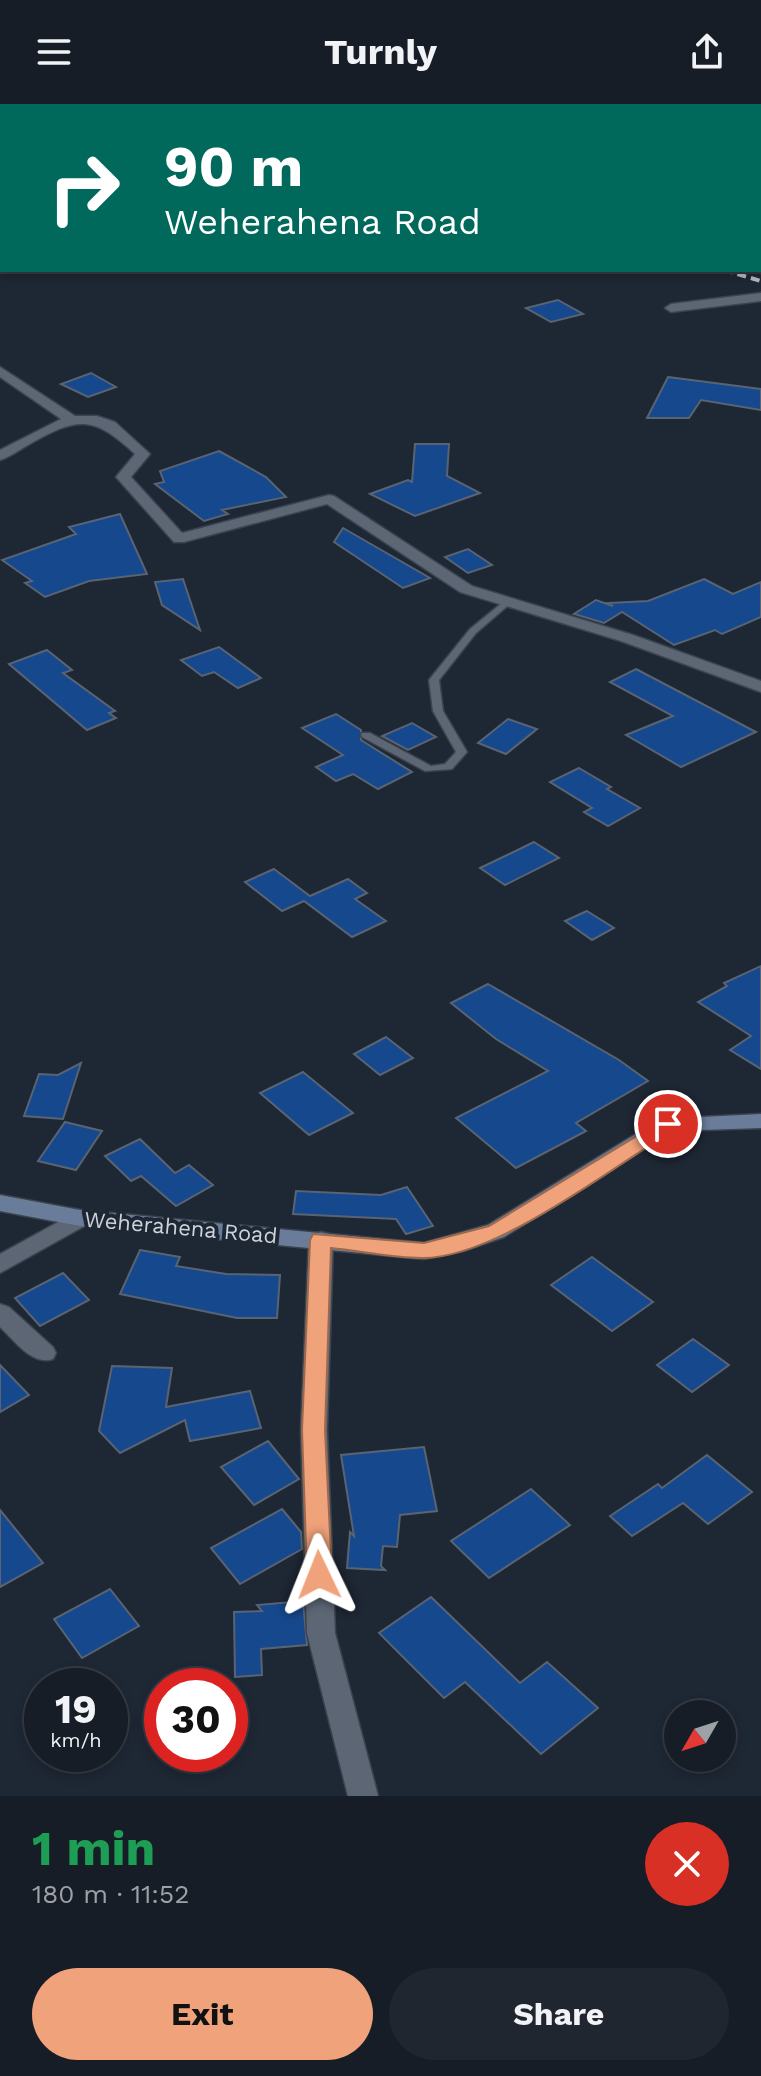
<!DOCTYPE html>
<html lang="en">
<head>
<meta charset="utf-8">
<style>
	body { margin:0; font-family:"Work Sans",sans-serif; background:#1f262f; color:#f1f3f6; height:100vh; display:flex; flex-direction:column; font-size:30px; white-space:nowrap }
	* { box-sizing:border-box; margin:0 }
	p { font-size:26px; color:#9ea2a7 }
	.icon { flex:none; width:44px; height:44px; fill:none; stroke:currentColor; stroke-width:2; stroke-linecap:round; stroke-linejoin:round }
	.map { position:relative; height:1692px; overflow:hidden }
	.sheet { display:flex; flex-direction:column; background:#161d27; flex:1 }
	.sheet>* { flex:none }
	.guide { position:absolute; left:0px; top:0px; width:762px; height:168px; box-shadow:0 4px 12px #0003,0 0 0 2px #353b44; background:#00695c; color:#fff; overflow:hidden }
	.needle { width:52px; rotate:231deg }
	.buttons { position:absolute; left:664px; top:1596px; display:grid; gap:16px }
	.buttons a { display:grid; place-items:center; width:72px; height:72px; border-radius:50%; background:#161d27; box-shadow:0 4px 12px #0003,0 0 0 2px #353b44; font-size:40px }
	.speed { position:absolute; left:24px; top:1564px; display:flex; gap:16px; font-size:40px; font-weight:700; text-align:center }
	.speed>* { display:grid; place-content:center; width:104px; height:104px; border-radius:50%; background:#161d27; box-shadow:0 4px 12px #0003,0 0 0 2px #353b44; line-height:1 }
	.speed small { font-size:20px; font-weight:400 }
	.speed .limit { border:12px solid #d22; background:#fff; color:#111 }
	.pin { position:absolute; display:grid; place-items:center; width:68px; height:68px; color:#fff; margin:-34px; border:4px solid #fff; border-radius:50%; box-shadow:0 2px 8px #0007 }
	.me { position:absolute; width:88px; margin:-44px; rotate:358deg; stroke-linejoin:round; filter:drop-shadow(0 0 6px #0008) }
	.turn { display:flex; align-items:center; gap:28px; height:168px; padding:0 32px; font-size:36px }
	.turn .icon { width:104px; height:104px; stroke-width:2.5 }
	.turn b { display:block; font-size:56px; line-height:68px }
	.round { display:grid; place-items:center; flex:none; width:84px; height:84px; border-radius:42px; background:#1f262f }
	.summary { display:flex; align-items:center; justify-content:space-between; height:136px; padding:0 32px }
	h1 { font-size:48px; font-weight:700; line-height:60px; color:#1e9e55 }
	.button { display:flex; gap:16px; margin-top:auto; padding:16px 32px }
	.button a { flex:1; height:92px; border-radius:48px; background:#f0a27a; color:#111; font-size:32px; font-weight:700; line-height:92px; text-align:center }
	.button a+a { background:#1f262f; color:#f1f3f6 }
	header { display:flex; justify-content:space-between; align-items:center; height:104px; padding:0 32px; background:#161d27; font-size:36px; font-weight:700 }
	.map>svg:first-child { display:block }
	.building { fill:#15488d; stroke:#596372; stroke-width:2 }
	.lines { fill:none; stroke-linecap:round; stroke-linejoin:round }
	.service-casing { stroke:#3b434d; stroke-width:3 }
	.minor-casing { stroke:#3b434d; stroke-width:3 }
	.secondary-casing { stroke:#3b434d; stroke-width:3 }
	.service { fill:#5c6675; fill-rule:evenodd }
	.minor { fill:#5c6675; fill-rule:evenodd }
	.secondary { fill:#697d9b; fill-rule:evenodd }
	.rail { stroke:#b4bac3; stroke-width:4; stroke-dasharray:9 5; stroke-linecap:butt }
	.route { fill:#f0a27a; stroke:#9c694f; stroke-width:2 }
	.labels { text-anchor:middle; stroke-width:8; stroke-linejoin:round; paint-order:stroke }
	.street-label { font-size:22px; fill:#cdd3db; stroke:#1e2734 }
</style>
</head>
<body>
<header><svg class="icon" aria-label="menu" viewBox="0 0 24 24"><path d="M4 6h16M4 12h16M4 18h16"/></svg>Turnly<svg class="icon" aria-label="share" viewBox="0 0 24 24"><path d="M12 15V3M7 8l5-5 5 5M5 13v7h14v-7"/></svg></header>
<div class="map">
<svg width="761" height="1692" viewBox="0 0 761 1692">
	<rect width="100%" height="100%" fill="#1e2734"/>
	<g class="building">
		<polygon points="558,196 583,210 551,218 526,204"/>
		<polygon points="91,269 116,283 88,293 61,280"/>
		<polygon points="668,273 761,285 761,306 701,296 689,314 647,314"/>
		<polygon points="415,340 449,340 447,372 480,389 415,412 370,390 408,376 412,378"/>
		<polygon points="219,347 266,373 286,393 222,406 228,410 204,417 155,380 164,378 160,367"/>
		<polygon points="120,410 147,470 89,477 45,493 25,479 32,477 2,456 76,430 69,423"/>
		<polygon points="343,424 430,474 403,484 334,438"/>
		<polygon points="468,445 492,461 468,469 445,453"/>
		<polygon points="183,475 200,526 162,501 155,478"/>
		<polygon points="704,475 733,490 761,478 761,513 722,530 715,526 674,541 622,508 604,519 574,510 596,496 613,502 608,499 648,497"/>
		<polygon points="219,543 261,574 238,584 214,568 202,572 181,556"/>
		<polygon points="47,546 72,566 63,569 115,607 109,609 116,614 87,626 9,560"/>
		<polygon points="636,565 756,628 681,663 626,631 673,612 610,578"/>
		<polygon points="336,610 361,626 361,636 412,668 378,685 353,670 336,677 316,663 343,651 302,624"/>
		<polygon points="508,615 537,625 506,650 478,639"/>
		<polygon points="412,619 436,633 408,646 382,632"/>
		<polygon points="579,664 611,683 607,685 640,704 608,722 584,708 592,704 550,678"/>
		<polygon points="534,738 559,754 505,781 480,764"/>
		<polygon points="274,765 310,792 348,775 367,789 355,795 386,817 352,833 304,797 282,807 245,778"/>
		<polygon points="587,807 614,824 592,836 565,817"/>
		<polygon points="761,862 761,965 730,946 751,932 698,898 727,882 724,879"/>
		<polygon points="488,880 619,956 648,977 576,1019 586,1027 516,1064 456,1014 548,967 496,935 451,899"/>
		<polygon points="386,933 413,954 380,971 354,950"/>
		<polygon points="81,959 63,1015 24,1012 39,970 58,971"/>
		<polygon points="303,968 353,1009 309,1031 260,989"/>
		<polygon points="65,1018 102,1027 76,1066 38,1057"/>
		<polygon points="140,1035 175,1069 189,1061 213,1081 176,1102 141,1072 131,1077 105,1052"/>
		<polygon points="407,1083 433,1122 406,1130 396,1115 293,1110 296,1087 381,1091"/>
		<polygon points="140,1146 180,1153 176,1162 226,1170 280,1171 277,1214 237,1214 120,1190"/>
		<polygon points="592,1153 653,1198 612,1227 551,1181"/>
		<polygon points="63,1169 89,1196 40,1222 15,1194"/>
		<polygon points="693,1235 729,1261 692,1288 657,1261"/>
		<polygon points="0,1261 29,1291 0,1308"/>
		<polygon points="112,1262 172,1264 166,1303 250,1287 261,1324 190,1337 185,1316 120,1349 99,1327"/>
		<polygon points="268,1337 299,1375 254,1401 221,1363"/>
		<polygon points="424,1343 437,1407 400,1411 397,1443 383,1442 381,1462 385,1466 347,1464 350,1428 354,1432 341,1351"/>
		<polygon points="707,1351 752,1388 708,1420 683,1399 632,1432 610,1412 658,1380 662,1384"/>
		<polygon points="531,1385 570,1421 489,1474 451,1437"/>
		<polygon points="282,1405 301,1428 302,1445 240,1480 211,1444"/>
		<polygon points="0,1406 43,1459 0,1483"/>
		<polygon points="110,1485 139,1522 82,1554 54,1515"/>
		<polygon points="431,1493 520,1579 547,1558 598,1604 541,1650 465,1578 444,1594 379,1529"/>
		<polygon points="303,1497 307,1541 261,1545 262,1571 235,1573 234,1508 262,1507 257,1501"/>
	</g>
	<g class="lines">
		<defs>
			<polygon id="service" points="508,494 511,495 511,499 476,529 439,576 443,607 467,648 452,665 425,667 362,633 361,631 362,629 370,629 431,662 445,660 456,648 433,607 429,576 470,525"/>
			<g id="minor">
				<polygon points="761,161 761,169 755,166 760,166"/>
				<polygon points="761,189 761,197 671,208 665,204 671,200"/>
				<path d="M 0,263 L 75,312 L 97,312 L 115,318 L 150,350 L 131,373 L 182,429 L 329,391 L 334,392 L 472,482 L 633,531 L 761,577 L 761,588 L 621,537 L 460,488 L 327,400 L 184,438 L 174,438 L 116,373 L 135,350 C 93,311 78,312 28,341 C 19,346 10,353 0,356 L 0,346 L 61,315 L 0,273 Z"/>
				<polygon points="80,1106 88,1108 92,1114 88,1120 0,1169 0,1150"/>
				<polygon points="321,1128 329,1130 333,1136 327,1326 335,1529 378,1692 348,1692 307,1529 301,1326 309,1136 313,1130"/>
				<path d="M 0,1200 L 9,1203 L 53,1243 L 56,1249 L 53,1255 C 32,1262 14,1236 0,1223 Z"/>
			</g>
			<polygon id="secondary" points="761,1010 761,1024 673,1027 504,1133 463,1147 424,1155 80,1122 0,1107 0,1091 80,1106 424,1139 488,1121 660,1015"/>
		</defs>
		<use href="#service" class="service-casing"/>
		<use href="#minor" class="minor-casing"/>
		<use href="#secondary" class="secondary-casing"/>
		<use href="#service" class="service"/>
		<use href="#minor" class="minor"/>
		<use href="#secondary" class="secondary"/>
		<g class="rail">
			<polyline points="160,0 167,2"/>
			<polyline points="724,166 761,177"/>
		</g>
	</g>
	<path class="route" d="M 668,1013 L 678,1020 L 675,1025 C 612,1064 494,1155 422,1154 C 392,1154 361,1147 331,1144 L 325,1326 L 332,1471 L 328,1478 L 319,1481 L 310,1478 L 307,1471 L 302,1326 L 310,1136 L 313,1130 L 424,1139 L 489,1122 Z"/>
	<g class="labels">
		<g class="street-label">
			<text transform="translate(181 1123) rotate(5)" y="8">Weherahena Road</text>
		</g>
	</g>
</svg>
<div class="buttons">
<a><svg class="needle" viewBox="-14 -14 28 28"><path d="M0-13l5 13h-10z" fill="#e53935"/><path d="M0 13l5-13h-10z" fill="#9ea2a7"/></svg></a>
</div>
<div class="speed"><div>19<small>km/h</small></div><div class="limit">30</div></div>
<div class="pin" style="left:668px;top:1020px;background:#d93025"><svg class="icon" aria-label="arrive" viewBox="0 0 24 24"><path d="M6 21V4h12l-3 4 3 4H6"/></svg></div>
<svg class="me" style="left:319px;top:1471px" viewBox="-20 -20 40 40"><path d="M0-17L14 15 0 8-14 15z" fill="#f0a27a" stroke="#fff" stroke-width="4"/></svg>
<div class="guide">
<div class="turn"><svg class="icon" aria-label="right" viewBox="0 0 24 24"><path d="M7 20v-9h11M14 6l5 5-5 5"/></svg><div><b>90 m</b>Weherahena Road</div></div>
</div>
</div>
<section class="sheet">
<div class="summary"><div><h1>1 min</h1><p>180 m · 11:52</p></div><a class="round" style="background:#d93025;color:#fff"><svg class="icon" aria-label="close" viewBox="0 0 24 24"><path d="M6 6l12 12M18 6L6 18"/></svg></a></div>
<div class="button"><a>Exit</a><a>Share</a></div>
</section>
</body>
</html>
